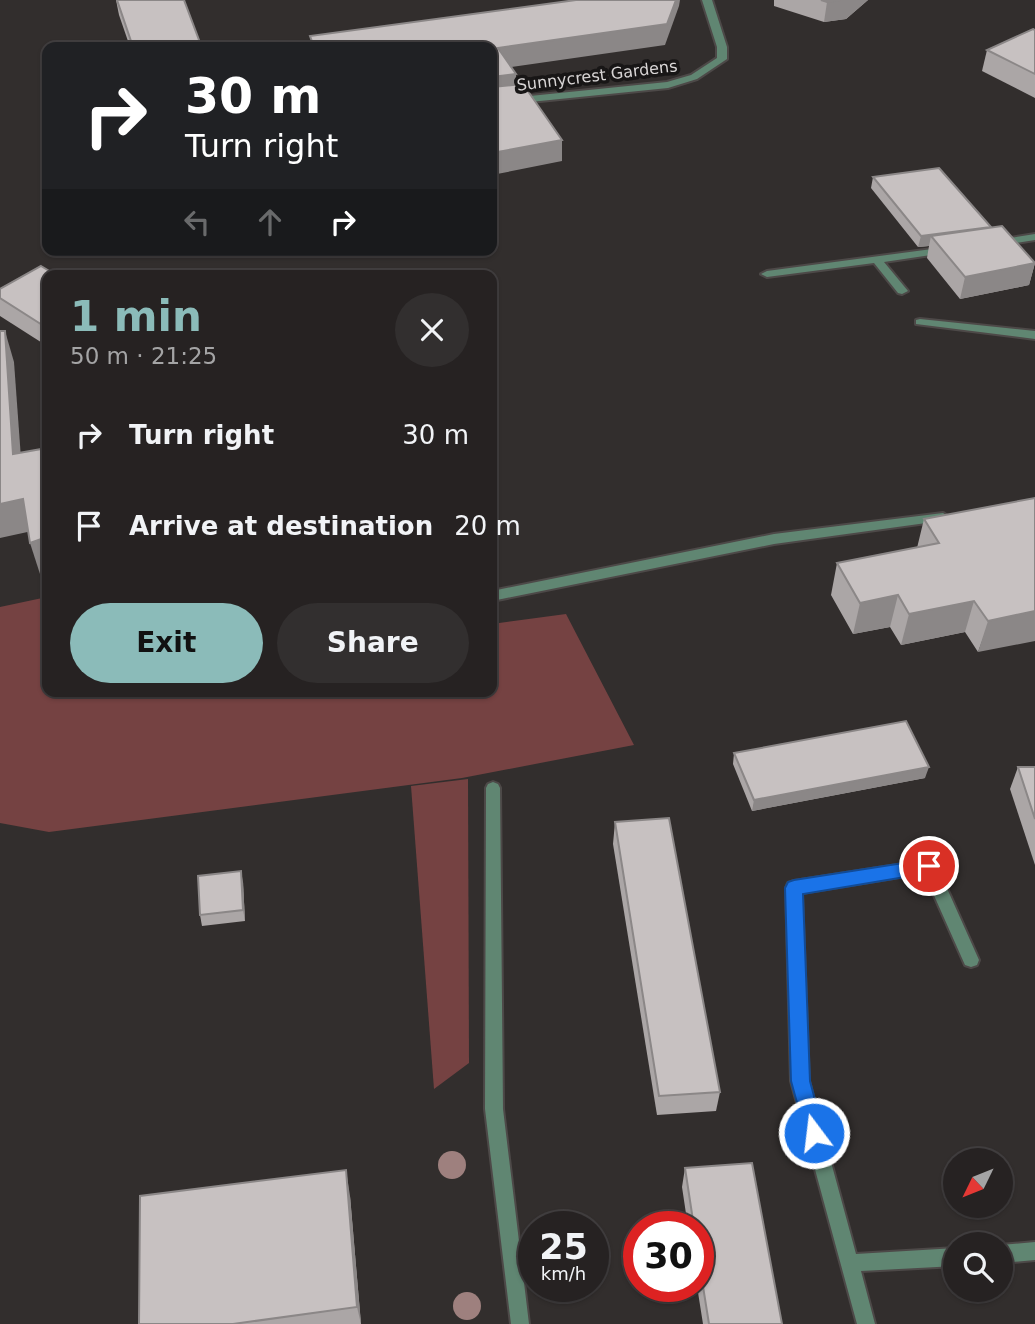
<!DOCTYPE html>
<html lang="en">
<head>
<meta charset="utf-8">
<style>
	body { margin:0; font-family:"DejaVu Sans",sans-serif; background:#322f2f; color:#f1f3f6; height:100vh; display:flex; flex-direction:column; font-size:26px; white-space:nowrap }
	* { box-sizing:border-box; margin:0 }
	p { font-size:23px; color:#a4a4a5 }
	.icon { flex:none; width:38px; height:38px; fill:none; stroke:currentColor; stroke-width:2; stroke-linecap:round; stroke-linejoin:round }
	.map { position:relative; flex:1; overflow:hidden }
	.side { position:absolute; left:42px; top:270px; width:455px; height:427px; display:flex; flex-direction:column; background:#262222; border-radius:14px; box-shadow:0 2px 5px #0004,0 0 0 2px #423f40 }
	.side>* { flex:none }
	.hud { position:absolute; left:42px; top:42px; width:455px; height:214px; border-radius:14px; box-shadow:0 2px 5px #0004,0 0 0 2px #423f40; background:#202124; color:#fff; overflow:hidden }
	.needle { width:46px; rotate:227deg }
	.buttons { position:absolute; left:943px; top:1148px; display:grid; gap:14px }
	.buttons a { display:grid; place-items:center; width:70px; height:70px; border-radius:50%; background:#262222; box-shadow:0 2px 5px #0004,0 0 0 2px #423f40; font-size:35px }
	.speed { position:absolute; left:518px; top:1211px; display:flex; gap:14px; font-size:35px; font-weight:700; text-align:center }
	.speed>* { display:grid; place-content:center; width:91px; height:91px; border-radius:50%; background:#262222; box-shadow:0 2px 5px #0004,0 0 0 2px #423f40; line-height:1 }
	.speed small { font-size:18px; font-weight:400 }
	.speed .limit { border:10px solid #d22; background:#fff; color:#111 }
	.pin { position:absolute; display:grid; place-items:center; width:60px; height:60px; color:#fff; margin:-30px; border:4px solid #fff; border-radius:50%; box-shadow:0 2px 7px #0007 }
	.me { position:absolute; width:77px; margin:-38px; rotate:345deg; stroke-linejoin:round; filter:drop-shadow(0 0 5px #0008) }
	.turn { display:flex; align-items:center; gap:24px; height:147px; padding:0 28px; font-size:32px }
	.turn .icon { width:91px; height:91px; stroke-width:2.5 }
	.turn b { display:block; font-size:49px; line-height:60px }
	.lanes { display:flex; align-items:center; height:66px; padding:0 28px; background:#0003; justify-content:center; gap:35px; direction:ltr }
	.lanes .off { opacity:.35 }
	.round { display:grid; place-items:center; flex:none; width:74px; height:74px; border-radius:37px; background:#322f2f }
	.summary { display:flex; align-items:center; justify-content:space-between; height:119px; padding:0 28px }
	h1 { font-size:42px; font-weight:700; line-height:52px; color:#8bbbb9 }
	.button { display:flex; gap:14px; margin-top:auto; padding:14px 28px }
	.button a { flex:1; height:80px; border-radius:42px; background:#8bbbb9; color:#111; font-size:28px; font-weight:700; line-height:80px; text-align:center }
	.button a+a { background:#322f2f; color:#f1f3f6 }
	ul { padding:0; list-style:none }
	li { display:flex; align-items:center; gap:21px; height:91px; padding:0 28px }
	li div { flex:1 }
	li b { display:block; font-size:26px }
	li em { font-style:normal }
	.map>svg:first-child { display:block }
	.green { fill:#754242 }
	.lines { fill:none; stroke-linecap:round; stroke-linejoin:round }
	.lane-casing { stroke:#4d4948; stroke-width:4 }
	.street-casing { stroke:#4d4948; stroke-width:4 }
	.lane { fill:#608672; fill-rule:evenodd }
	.street { fill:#608672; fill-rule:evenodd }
	.tree { fill:#9e807e }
	.wall { fill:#aba6a6 }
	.shaded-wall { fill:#8b8787 }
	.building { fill:#c7c1c1; stroke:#8b8787; stroke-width:2 }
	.route { fill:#1a73e8; stroke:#114b97; stroke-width:2 }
	.labels { text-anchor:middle; stroke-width:7; stroke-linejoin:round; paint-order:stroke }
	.far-street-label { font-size:16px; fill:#d8d5d5; stroke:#181616 }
</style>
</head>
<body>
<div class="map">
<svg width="1035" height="1324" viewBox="0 0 1035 1324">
	<rect width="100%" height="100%" fill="#322e2d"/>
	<g class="green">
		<polygon points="47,597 47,691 492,691 492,624 566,614 634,745 462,778 49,832 0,823 0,607"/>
		<polygon points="468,779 469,1063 434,1089 411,786"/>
	</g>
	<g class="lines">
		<defs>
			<polygon id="lane" points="493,782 498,784 500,788 503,1109 529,1324 511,1324 485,1109 486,788 488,784"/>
			<g id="street">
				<polygon points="702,0 712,0 727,47 727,59 697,79 668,88 492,106 492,100 667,82 691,75 717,58 717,47"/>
				<polygon points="1035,234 1035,240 998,246 993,243 998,240"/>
				<polygon points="947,247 952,250 951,252 884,262 908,291 902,294 898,293 874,263 767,277 761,274 767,271"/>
				<polygon points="920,319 1035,331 1035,339 916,324 916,320"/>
				<polygon points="943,513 949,517 948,520 774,544 492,601 492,591 774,534"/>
				<polygon points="929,860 934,861 937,866 979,960 977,965 971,967 965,965 924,873 802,893 809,1081 856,1254 956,1248 956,1266 861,1271 875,1324 857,1324 791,1081 786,888 788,883 794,881"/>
				<polygon points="1035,1242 1035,1260 1001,1263 1001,1245"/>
			</g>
		</defs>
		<use href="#lane" class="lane-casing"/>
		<use href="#street" class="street-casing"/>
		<use href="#lane" class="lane"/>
		<use href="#street" class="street"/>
	</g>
	<g class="tree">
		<circle cx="452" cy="1165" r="14"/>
		<circle cx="467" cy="1306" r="14"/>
	</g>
	<g class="wall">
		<polygon points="116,0 184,0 200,47 130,47 119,15"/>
		<polygon points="774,0 868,0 846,19 824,22 774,6"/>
		<polygon points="1035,30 1035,98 982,71 987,50"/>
		<polygon points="873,177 991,227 990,228 1035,263 1029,285 960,299 927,258 929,246 918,247 871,188"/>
		<polygon points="47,275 47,346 0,316 0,289"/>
		<polygon points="1035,498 978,652 965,632 901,645 890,627 853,634 831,595 837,563 917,548 924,519"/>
		<polygon points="734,753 925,778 752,811 733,764"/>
		<polygon points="1018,767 1035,767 1035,865 1010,789"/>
		<polygon points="615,822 720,1092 716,1111 657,1115 613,844"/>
		<polygon points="243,882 245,921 202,926 200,915"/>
		<polygon points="685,1168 782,1324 703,1324 697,1286 698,1286 698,1227 688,1227 682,1187"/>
		<polygon points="350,1196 361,1324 139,1324"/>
	</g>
	<g class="shaded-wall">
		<polygon points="676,0 680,0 679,6 665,45 498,69 498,48"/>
		<polygon points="840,0 868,0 846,19 824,22 827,2"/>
		<polygon points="516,74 516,95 492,98 492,77"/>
		<polygon points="562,140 562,161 492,175 492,153"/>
		<polygon points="991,227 988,238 931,236 929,246 918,247 921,236"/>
		<polygon points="1035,263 1029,285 960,299 965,277"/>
		<polygon points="5,331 14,362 23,486 13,454"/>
		<polygon points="23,499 32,531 0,538 0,504"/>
		<polygon points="47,537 47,572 40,574 30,543"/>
		<polygon points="898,595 890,627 853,634 860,603"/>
		<polygon points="974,601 965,632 901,645 909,614"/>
		<polygon points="1035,611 1035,641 978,652 988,621"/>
		<polygon points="929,767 925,778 752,811 754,800"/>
		<polygon points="241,871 243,882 245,921 243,910"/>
		<polygon points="346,1170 350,1196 361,1324 357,1307"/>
	</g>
	<g class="building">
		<polygon points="117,0 184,0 199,40 200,47 138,47 137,43 132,44"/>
		<polygon points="576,0 676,0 667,24 498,48 516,74 492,77 492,47 314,47 310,36"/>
		<polygon points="821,0 840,0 827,2"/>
		<polygon points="1033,29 1035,30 1035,74 987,50"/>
		<polygon points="523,84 562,140 492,153 492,87"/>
		<polygon points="939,168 991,227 921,236 873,177"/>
		<polygon points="1002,226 1035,263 965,277 931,236"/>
		<polygon points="41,266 56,275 47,275 47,328 0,298 0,289"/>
		<polygon points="0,331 5,331 13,454 47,448 47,537 30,543 23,499 0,504"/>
		<polygon points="1035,498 1035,611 988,621 974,601 909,614 898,595 860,603 837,563 939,543 924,519"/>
		<polygon points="906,721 929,767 754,800 734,753"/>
		<polygon points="1018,767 1035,767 1035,819"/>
		<polygon points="669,818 720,1092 659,1096 615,822"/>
		<polygon points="241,871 243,910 200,915 198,876"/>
		<polygon points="752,1163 782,1324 709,1324 698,1255 698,1227 694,1227 685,1168"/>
		<polygon points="346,1170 357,1307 233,1324 139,1324 140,1196"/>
	</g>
	<polygon class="route" points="929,859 935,861 937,866 935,871 929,873 803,894 810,1081 824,1133 821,1139 814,1142 807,1139 791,1081 785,888 788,882 794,880"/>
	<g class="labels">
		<g class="far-street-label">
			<text transform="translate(597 75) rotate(-7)" y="6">Sunnycrest Gardens</text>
		</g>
	</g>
</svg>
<div class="buttons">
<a><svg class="needle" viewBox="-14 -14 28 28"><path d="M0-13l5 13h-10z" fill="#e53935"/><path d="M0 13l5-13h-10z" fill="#a4a4a5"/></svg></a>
<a><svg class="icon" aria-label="search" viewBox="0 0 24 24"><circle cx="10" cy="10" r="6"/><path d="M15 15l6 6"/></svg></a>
</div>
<div class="speed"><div>25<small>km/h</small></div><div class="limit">30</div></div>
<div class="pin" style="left:929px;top:866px;background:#d93025"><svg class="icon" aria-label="arrive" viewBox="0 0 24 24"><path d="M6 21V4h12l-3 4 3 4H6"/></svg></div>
<svg class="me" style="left:814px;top:1133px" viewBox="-20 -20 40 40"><circle r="17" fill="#1a73e8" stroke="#fff" stroke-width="3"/><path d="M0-11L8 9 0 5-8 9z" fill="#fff"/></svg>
<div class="hud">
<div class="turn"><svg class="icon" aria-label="right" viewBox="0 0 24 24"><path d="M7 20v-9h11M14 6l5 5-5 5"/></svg><div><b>30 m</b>Turn right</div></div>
<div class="lanes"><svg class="icon off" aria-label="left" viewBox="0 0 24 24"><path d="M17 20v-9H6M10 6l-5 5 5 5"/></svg><svg class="icon off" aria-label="ahead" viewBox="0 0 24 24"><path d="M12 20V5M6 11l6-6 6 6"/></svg><svg class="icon" aria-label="right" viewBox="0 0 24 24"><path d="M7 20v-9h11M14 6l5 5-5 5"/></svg></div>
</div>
<section class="side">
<div class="summary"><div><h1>1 min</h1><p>50 m · 21:25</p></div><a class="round"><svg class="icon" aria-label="close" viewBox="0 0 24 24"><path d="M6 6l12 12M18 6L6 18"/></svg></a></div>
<ul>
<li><svg class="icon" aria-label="right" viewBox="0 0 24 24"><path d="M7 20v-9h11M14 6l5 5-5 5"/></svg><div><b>Turn right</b></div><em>30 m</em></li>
<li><svg class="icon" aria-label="arrive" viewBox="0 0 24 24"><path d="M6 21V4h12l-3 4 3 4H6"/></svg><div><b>Arrive at destination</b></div><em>20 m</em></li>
</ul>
<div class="button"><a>Exit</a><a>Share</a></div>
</section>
</div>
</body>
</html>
